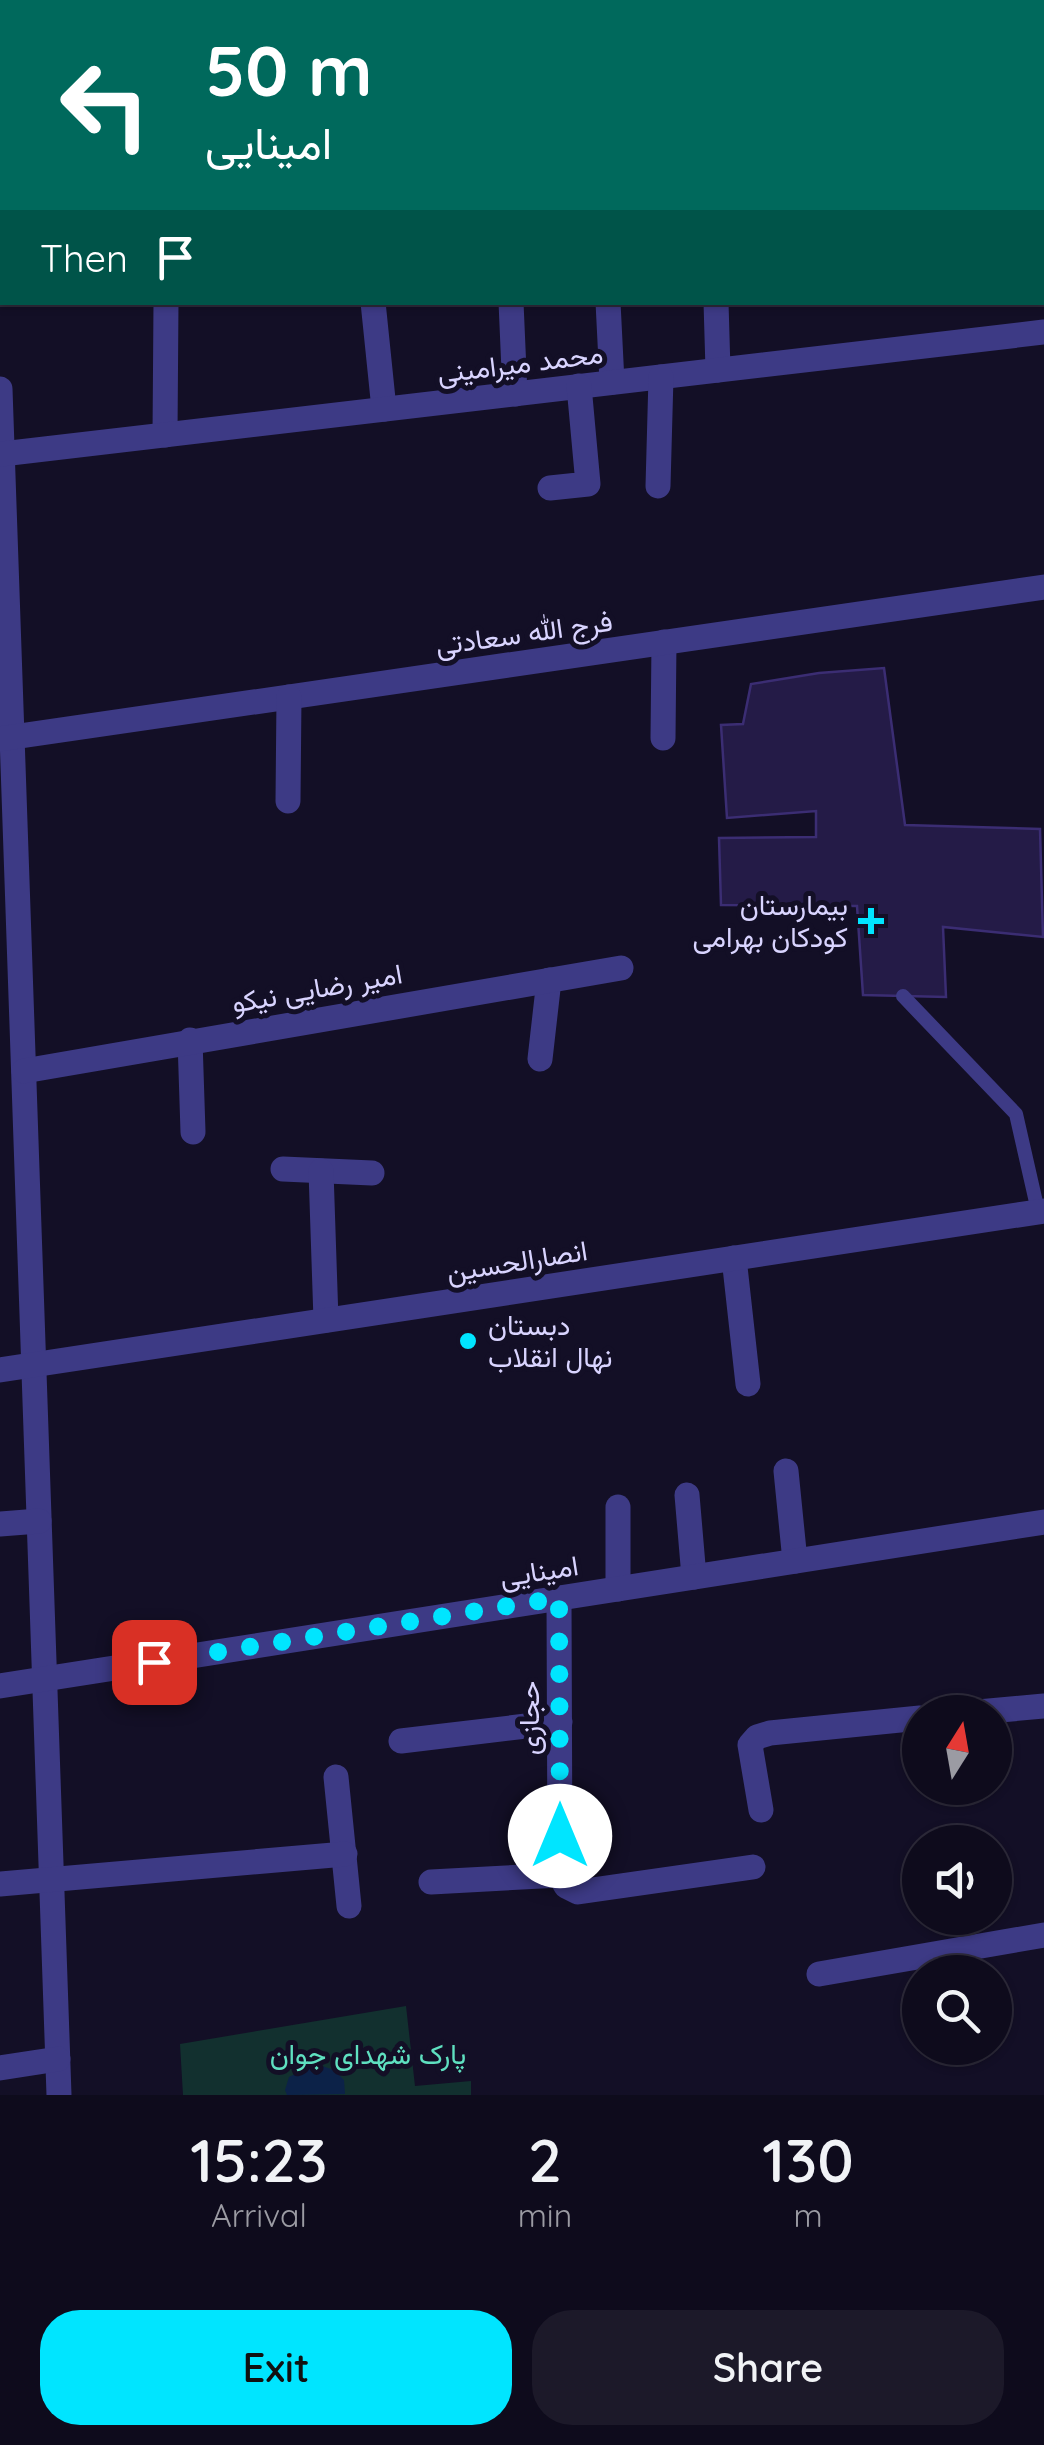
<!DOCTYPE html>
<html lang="en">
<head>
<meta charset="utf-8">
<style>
	body { margin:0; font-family:Quicksand,Vazirmatn,sans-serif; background:#1c1929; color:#f1f3f6; height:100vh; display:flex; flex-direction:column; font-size:38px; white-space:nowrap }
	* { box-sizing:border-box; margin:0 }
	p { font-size:32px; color:#9b9ba3 }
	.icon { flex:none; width:55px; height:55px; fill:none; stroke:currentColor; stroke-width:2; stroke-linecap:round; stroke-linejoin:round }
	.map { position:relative; height:2095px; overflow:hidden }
	.drawer { display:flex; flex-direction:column; background:#0e0b1c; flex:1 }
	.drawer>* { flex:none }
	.hud { position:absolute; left:0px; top:0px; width:1045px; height:305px; box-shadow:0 2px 8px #0004,0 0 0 2px #2e2b3b; background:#00695c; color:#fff; overflow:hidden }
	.needle { width:65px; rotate:11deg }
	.buttons { position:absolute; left:902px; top:1695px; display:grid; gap:20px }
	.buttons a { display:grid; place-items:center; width:110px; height:110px; border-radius:50%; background:#0e0b1c; box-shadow:0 2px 8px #0004,0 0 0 2px #2e2b3b; font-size:50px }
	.pin { position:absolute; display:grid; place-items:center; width:85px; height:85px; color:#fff; margin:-42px; border-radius:20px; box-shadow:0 5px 15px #0006 }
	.me { position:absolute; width:110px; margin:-55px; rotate:0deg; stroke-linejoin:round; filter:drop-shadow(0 0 8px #0008) }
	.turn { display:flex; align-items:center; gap:35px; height:210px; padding:0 40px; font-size:45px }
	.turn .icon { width:130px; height:130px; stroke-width:2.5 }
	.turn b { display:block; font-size:70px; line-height:85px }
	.then { display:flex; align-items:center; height:95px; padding:0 40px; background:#0003; gap:20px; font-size:38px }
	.eta { display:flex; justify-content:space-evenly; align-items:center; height:170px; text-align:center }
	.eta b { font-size:60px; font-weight:600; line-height:70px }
	.cta { display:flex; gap:20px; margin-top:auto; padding:20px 40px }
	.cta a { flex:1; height:115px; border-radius:40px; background:#00e5ff; color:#111; font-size:40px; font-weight:600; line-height:115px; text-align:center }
	.cta a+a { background:#1c1929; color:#f1f3f6 }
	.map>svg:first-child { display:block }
	.green { fill:#12302f }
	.water { fill:#0c2248 }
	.building { fill:#241b47; stroke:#3b2d73; stroke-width:2.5 }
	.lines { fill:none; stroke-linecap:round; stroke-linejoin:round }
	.lane { stroke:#3d3a85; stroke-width:14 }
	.street { stroke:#3d3a85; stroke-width:25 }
	.route { stroke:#00e5ff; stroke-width:18; stroke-dasharray:0 32.4 }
	.poi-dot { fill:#00e5ff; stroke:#130f26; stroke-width:4 }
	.labels { text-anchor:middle; stroke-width:10; stroke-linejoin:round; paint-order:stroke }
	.street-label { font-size:28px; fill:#d9d4ff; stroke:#130f26 }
	.poi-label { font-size:28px; fill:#d9d4ff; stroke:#130f26; text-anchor:end }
	.park-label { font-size:28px; fill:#5fe0c0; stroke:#130f26 }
</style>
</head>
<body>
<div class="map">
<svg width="1044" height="2095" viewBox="0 0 1044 2095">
	<rect width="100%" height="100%" fill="#130f26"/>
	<polygon class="green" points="406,2006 415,2086 471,2081 471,2095 183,2095 180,2044"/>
	<polygon class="water" points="316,2064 334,2070 344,2080 345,2094 287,2095 285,2090 289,2077"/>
	<polygon class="building" points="884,668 905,825 1040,829 1043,937 943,927 946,997 863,995 857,906 721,905 719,838 816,837 816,811 727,818 721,725 743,724 751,684 819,673"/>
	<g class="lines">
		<polyline class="lane" points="903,996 1016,1114 1038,1211"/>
		<g class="street">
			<polyline points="1042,79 1044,79"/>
			<polyline points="0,86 2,86"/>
			<polyline points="1042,123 1044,114"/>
			<polyline points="373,302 384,409"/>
			<polyline points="511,302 515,394"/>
			<polyline points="608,302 612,382"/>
			<polyline points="716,302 718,370"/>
			<polyline points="0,389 59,2095"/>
			<polyline points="165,435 166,302"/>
			<polyline points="2,454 1044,332"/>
			<polyline points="658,486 661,377"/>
			<polyline points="550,488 588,484 579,386"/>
			<polyline points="663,738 664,642"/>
			<polyline points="0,739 1044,587"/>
			<polyline points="288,801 289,697"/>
			<polyline points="190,1040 193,1132"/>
			<polyline points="540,1059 549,980"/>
			<polyline points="24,1071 621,968"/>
			<polyline points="283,1169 372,1173"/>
			<polyline points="321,1171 326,1320"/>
			<polyline points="734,1258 748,1384"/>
			<polyline points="0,1370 1044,1211"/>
			<polyline points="786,1471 795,1561"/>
			<polyline points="687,1495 694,1577"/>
			<polyline points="618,1507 618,1589"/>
			<polyline points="0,1524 39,1521"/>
			<polyline points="559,1598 560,1875 566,1886 578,1892 753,1867"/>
			<polyline points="0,1686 1044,1522"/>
			<polyline points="978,1712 1044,1706"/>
			<polyline points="401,1741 560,1722"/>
			<polyline points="336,1777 349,1906"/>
			<polyline points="761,1810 750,1745 757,1737 770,1733 920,1718"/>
			<polyline points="431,1882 560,1875"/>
			<polyline points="0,1884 345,1854"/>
			<polyline points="819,1974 1044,1935"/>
			<polyline points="0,2068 58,2059"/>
		</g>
	</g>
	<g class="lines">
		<polyline class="route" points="154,1662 559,1598 560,1836"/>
	</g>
	<g class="poi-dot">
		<path d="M866 906h10v10h10v10h-10v10h-10v-10h-10v-10h10z"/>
		<circle cx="468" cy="1341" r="10"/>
	</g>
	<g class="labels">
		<g class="street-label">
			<text transform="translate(520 363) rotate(-7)" y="10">محمد میرامینی</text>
			<text transform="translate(524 633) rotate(-8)" y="10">فرج الله سعادتی</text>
			<text transform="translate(317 988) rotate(-10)" y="10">امیر رضایی نیکو</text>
			<text transform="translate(517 1261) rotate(-9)" y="10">انصارالحسین</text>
			<text transform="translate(539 1571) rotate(-9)" y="10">امینایی</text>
			<text transform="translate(529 1718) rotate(-90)" y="10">حجازی</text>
		</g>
		<g class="poi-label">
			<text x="848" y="915">بیمارستان<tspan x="848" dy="32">کودکان بهرامی</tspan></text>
			<text x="488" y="1335" text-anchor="start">دبستان<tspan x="488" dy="32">نهال انقلاب</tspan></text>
		</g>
		<g class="park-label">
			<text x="368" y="2064">پارک شهدای جوان</text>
		</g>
	</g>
</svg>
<div class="buttons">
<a><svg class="needle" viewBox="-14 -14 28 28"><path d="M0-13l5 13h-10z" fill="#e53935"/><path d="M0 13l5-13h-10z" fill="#9b9ba3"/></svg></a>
<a><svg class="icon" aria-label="sound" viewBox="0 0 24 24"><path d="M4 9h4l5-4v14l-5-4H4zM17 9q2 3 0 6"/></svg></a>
<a><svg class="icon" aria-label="search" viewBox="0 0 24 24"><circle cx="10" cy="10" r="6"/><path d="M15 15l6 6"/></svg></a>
</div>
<div class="pin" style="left:154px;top:1662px;background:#d93025"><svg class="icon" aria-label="arrive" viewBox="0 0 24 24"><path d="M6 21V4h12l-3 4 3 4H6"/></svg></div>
<svg class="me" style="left:560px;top:1836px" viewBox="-20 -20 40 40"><circle r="19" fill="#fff"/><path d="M0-13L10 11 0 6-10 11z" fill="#00e5ff"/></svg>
<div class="hud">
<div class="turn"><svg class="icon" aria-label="left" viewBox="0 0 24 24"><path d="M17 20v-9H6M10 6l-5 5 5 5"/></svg><div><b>50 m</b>امینایی</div></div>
<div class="then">Then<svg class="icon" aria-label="arrive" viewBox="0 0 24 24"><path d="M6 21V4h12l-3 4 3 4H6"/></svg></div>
</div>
</div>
<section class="drawer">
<div class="eta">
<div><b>15:23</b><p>Arrival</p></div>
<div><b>2</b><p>min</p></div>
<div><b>130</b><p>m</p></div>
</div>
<div class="cta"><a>Exit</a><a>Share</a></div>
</section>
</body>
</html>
